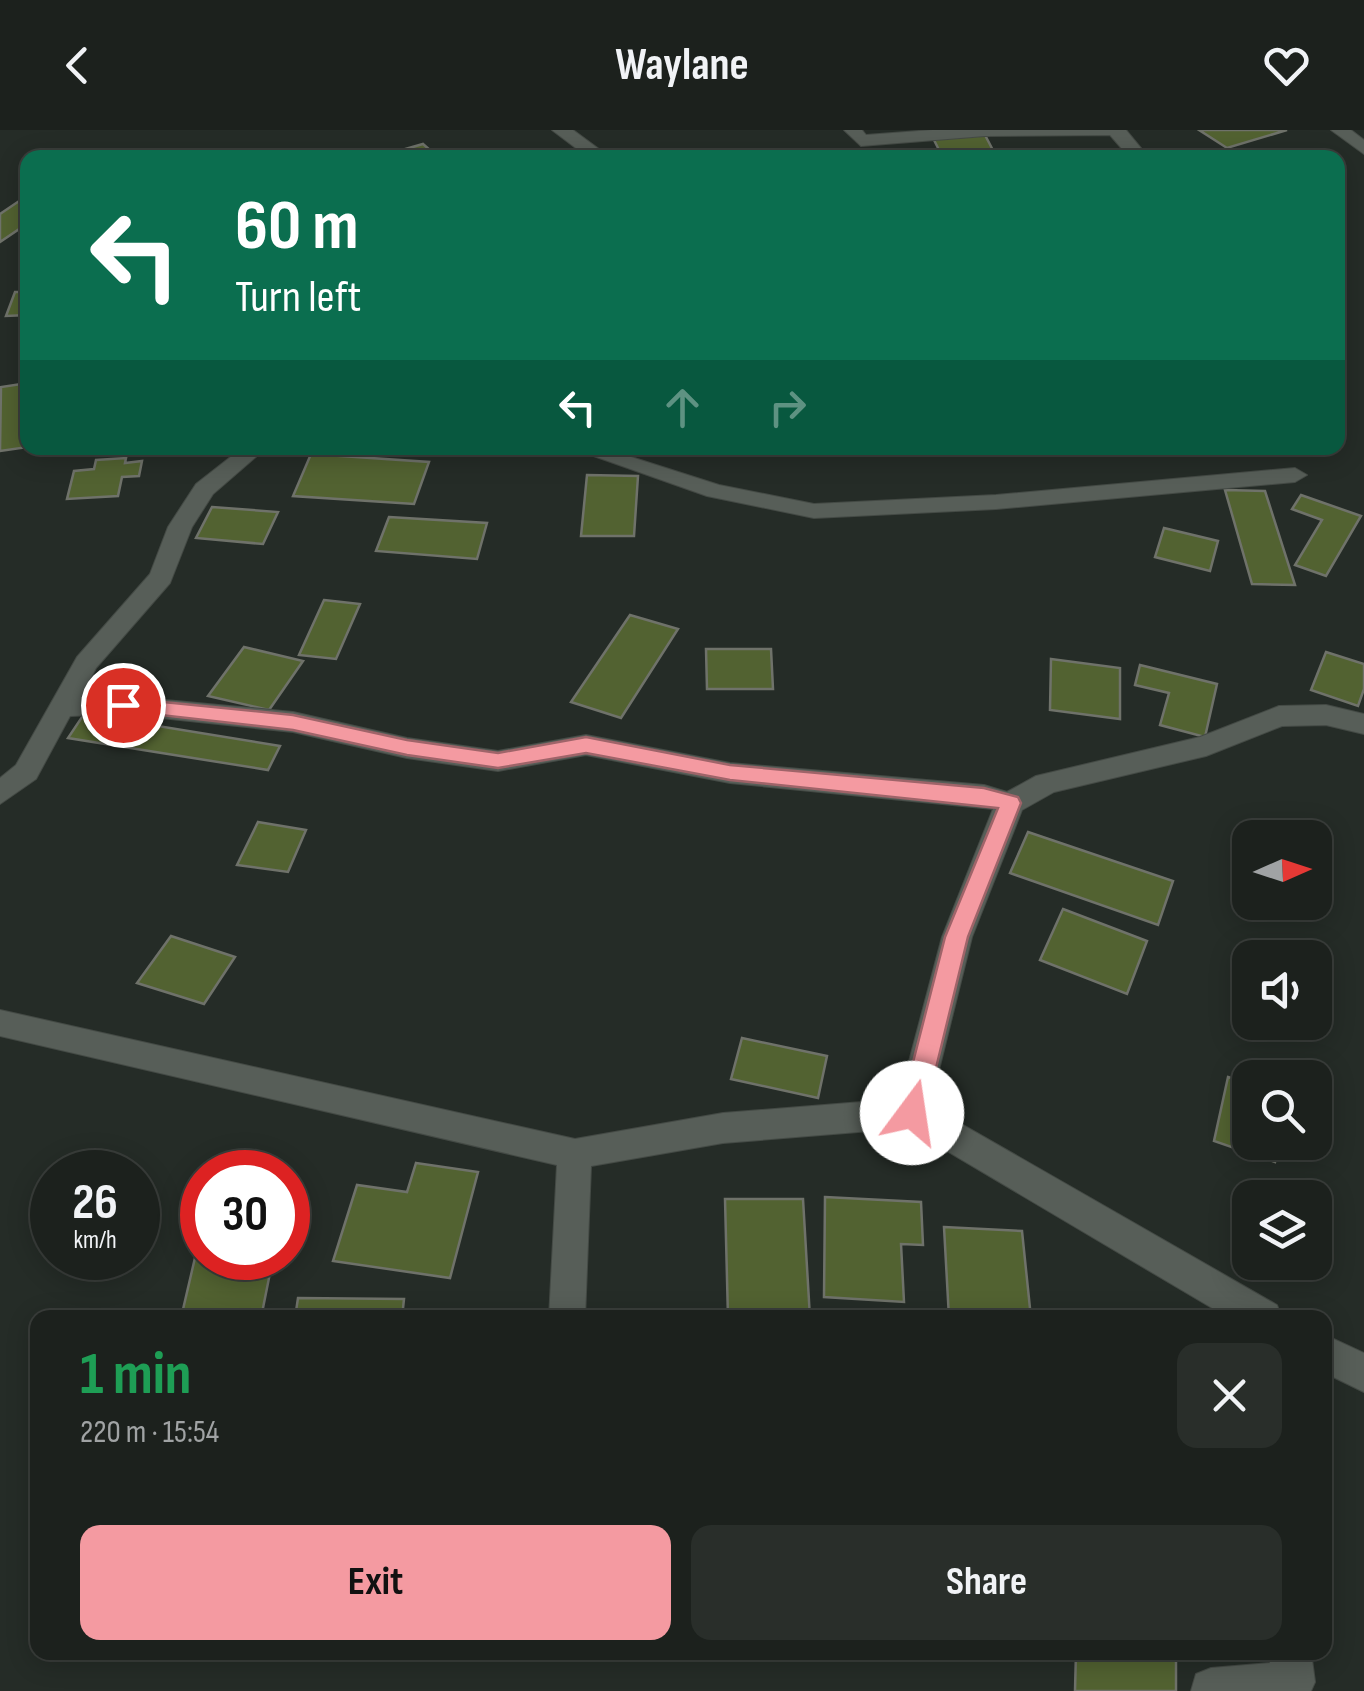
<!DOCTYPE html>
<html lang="en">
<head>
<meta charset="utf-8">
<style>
	body { margin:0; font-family:"Sofia Sans Condensed",sans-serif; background:#292e2a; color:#f1f3f6; height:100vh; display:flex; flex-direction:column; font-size:38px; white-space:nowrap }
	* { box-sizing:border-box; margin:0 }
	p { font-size:32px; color:#a0a3a4 }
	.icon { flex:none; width:55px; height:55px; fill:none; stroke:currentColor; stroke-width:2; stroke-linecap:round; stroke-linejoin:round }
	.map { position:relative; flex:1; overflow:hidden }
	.side { position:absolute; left:30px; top:1180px; width:1302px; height:350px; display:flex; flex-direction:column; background:#1c211d; border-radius:20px; box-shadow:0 5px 25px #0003,0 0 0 2px #3a3e3b }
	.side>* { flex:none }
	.guide { position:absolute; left:20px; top:20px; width:1325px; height:305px; border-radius:20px; box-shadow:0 5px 25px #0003,0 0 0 2px #3a3e3b; background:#0b6e4f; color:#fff; overflow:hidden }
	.needle { width:65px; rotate:87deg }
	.buttons { position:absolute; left:1232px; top:690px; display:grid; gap:20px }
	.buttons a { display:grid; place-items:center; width:100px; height:100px; border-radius:20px; background:#1c211d; box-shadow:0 5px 25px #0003,0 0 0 2px #3a3e3b; font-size:50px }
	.speed { position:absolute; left:30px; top:1020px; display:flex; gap:20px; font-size:50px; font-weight:700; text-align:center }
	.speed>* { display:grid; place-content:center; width:130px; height:130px; border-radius:50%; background:#1c211d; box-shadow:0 5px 25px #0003,0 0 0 2px #3a3e3b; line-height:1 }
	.speed small { font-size:25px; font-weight:400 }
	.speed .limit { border:15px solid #d22; background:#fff; color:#111 }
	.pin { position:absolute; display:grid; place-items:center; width:85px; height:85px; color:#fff; margin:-42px; border:5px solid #fff; border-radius:50%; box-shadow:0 2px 10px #0007 }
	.me { position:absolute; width:110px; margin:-55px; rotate:14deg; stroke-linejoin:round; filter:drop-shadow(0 0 8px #0008) }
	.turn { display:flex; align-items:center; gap:35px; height:210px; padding:0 50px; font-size:45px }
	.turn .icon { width:130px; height:130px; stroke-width:2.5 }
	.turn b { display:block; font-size:70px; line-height:85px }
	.lanes { display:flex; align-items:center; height:95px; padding:0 50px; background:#0003; justify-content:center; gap:50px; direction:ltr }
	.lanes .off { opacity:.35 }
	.round { display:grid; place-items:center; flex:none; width:105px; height:105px; border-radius:20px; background:#292e2a }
	.summary { display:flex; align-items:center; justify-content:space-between; height:170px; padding:0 50px }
	h1 { font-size:60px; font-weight:700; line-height:75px; color:#1e9e55 }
	.button { display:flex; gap:20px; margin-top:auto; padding:20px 50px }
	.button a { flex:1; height:115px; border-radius:20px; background:#f49aa1; color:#111; font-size:40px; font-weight:700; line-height:115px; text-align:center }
	.button a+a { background:#292e2a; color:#f1f3f6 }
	header { display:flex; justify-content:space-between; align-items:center; height:130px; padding:0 50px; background:#1c211d; font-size:45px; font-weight:700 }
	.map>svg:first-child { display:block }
	.building { fill:#526231; stroke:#6f726a; stroke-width:2.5 }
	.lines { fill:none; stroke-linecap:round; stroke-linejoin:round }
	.minor-casing { stroke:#444a45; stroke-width:2 }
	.minor { fill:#575e58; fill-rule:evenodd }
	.route { fill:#f49aa1; stroke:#9f6469; stroke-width:2.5 }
</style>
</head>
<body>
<header><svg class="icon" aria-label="back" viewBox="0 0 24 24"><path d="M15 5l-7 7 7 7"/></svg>Waylane<svg class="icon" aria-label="heart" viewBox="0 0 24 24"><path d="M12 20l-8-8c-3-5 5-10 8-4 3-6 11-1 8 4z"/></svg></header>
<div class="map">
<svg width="1364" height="1561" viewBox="0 0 1364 1561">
	<rect width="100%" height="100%" fill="#252c27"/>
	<g class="building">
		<polygon points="1199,0 1287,0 1227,18"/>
		<polygon points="985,5 997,28 943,28 933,8"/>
		<polygon points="423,14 439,28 388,24"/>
		<polygon points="28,65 28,93 0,112 0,84"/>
		<polygon points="15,162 28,162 28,185 6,186"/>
		<polygon points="28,253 28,317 0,321 1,257"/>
		<polygon points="311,324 429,332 414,374 293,366"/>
		<polygon points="126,328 125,333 142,331 139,346 122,347 118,366 67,369 74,341 94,339 96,330"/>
		<polygon points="587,345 638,346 634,406 581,406"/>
		<polygon points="1225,360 1265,361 1295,455 1252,454"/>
		<polygon points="1301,365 1361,386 1326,446 1295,435 1322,390 1292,379"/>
		<polygon points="212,377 278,382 263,414 196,408"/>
		<polygon points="389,387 487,393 477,429 376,421"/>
		<polygon points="1164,398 1218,411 1210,441 1155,427"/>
		<polygon points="324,470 360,474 336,529 299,525"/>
		<polygon points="630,485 678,499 621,588 571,572"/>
		<polygon points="244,517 303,531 269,580 208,566"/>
		<polygon points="706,519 771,519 773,559 707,559"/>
		<polygon points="1326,522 1364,534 1364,559 1358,576 1311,560"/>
		<polygon points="1051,529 1120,538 1120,589 1050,580"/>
		<polygon points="1140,535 1217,554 1205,607 1160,595 1169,563 1135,555"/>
		<polygon points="84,584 280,616 268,640 68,608"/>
		<polygon points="258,692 306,700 288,742 237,735"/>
		<polygon points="1028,702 1173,751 1158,795 1010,743"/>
		<polygon points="1063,779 1147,811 1127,864 1040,830"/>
		<polygon points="171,806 235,827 204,874 137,853"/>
		<polygon points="742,908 827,926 818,968 731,949"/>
		<polygon points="1228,947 1250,954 1250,1012 1279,1012 1275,1032 1214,1011"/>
		<polygon points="416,1033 478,1042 450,1148 333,1131 357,1055 407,1062"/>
		<polygon points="825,1067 921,1072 923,1115 901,1114 904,1172 824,1167"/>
		<polygon points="725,1069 803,1069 810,1188 728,1188"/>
		<polygon points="944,1097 1022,1101 1031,1188 949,1188"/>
		<polygon points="201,1102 202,1128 273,1128 261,1188 181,1188"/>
		<polygon points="298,1168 404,1169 402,1188 295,1188"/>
		<polygon points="1076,1522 1176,1522 1176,1561 1075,1561"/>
	</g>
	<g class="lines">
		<defs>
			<g id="minor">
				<polygon points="552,0 573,0 611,28 589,28"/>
				<polygon points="844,0 862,0 866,5 932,0 1126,0 1149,28 1130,28 1110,5 985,6 861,16"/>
				<polygon points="1331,0 1351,0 1364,10 1364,24"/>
				<polygon points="242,318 266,318 213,364 192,397 170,453 96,538 81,567 123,566 293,582 407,608 498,621 586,605 730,633 984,655 1007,662 1036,646 1200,607 1279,576 1326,575 1364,584 1364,604 1326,595 1282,596 1206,626 1054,662 1022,680 972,807 930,976 1277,1175 1282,1188 1229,1188 908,998 723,1013 591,1036 585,1188 549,1188 557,1035 0,906 0,880 575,1009 723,983 899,969 942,807 993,679 730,653 586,625 498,641 407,628 293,602 123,584 70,586 36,649 0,674 0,648 16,635 77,527 150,444 168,397 196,354"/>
				<polygon points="571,318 603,318 719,355 814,374 996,365 1295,338 1307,345 1295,352 996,379 814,388 707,366"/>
				<polygon points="1325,1205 1364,1223 1364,1262 1325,1243"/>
				<polygon points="1269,1522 1311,1522 1315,1552 1311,1561 1191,1561 1196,1544 1211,1538 1270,1533"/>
			</g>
		</defs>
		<use href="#minor" class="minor-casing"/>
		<use href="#minor" class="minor"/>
	</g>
	<polygon class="route" points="123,568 293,585 407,610 498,623 586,607 730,635 984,658 1018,667 1021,673 968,807 925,983 912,994 900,983 945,807 998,678 730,650 586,623 498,638 407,625 293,600 116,580 116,570"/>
</svg>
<div class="buttons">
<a><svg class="needle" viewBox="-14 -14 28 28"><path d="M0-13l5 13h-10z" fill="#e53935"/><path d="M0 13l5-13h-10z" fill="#a0a3a4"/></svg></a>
<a><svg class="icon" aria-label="sound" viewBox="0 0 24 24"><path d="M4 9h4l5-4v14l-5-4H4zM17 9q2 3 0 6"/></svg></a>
<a><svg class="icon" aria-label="search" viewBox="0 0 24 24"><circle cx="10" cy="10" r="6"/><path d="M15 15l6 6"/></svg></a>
<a><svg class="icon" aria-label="layers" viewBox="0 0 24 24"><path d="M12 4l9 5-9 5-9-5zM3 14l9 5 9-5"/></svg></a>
</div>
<div class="speed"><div>26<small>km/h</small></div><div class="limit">30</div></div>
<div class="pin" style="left:123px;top:575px;background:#d93025"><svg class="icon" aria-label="arrive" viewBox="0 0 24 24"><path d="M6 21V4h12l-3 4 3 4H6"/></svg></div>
<svg class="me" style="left:912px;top:983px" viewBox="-20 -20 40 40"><circle r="19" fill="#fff"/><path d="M0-13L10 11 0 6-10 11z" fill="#f49aa1"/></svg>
<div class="guide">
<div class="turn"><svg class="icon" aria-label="left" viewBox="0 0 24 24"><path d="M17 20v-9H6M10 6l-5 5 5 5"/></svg><div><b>60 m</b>Turn left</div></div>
<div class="lanes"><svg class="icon" aria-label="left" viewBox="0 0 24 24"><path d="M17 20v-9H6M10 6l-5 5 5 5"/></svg><svg class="icon off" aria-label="ahead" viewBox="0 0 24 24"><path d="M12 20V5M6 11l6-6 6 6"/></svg><svg class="icon off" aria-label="right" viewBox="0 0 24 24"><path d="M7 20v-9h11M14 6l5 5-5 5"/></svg></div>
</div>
<section class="side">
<div class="summary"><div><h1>1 min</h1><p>220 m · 15:54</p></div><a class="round"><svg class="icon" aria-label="close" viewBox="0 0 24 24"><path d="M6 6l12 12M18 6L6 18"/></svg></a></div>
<div class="button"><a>Exit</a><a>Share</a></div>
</section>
</div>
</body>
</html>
